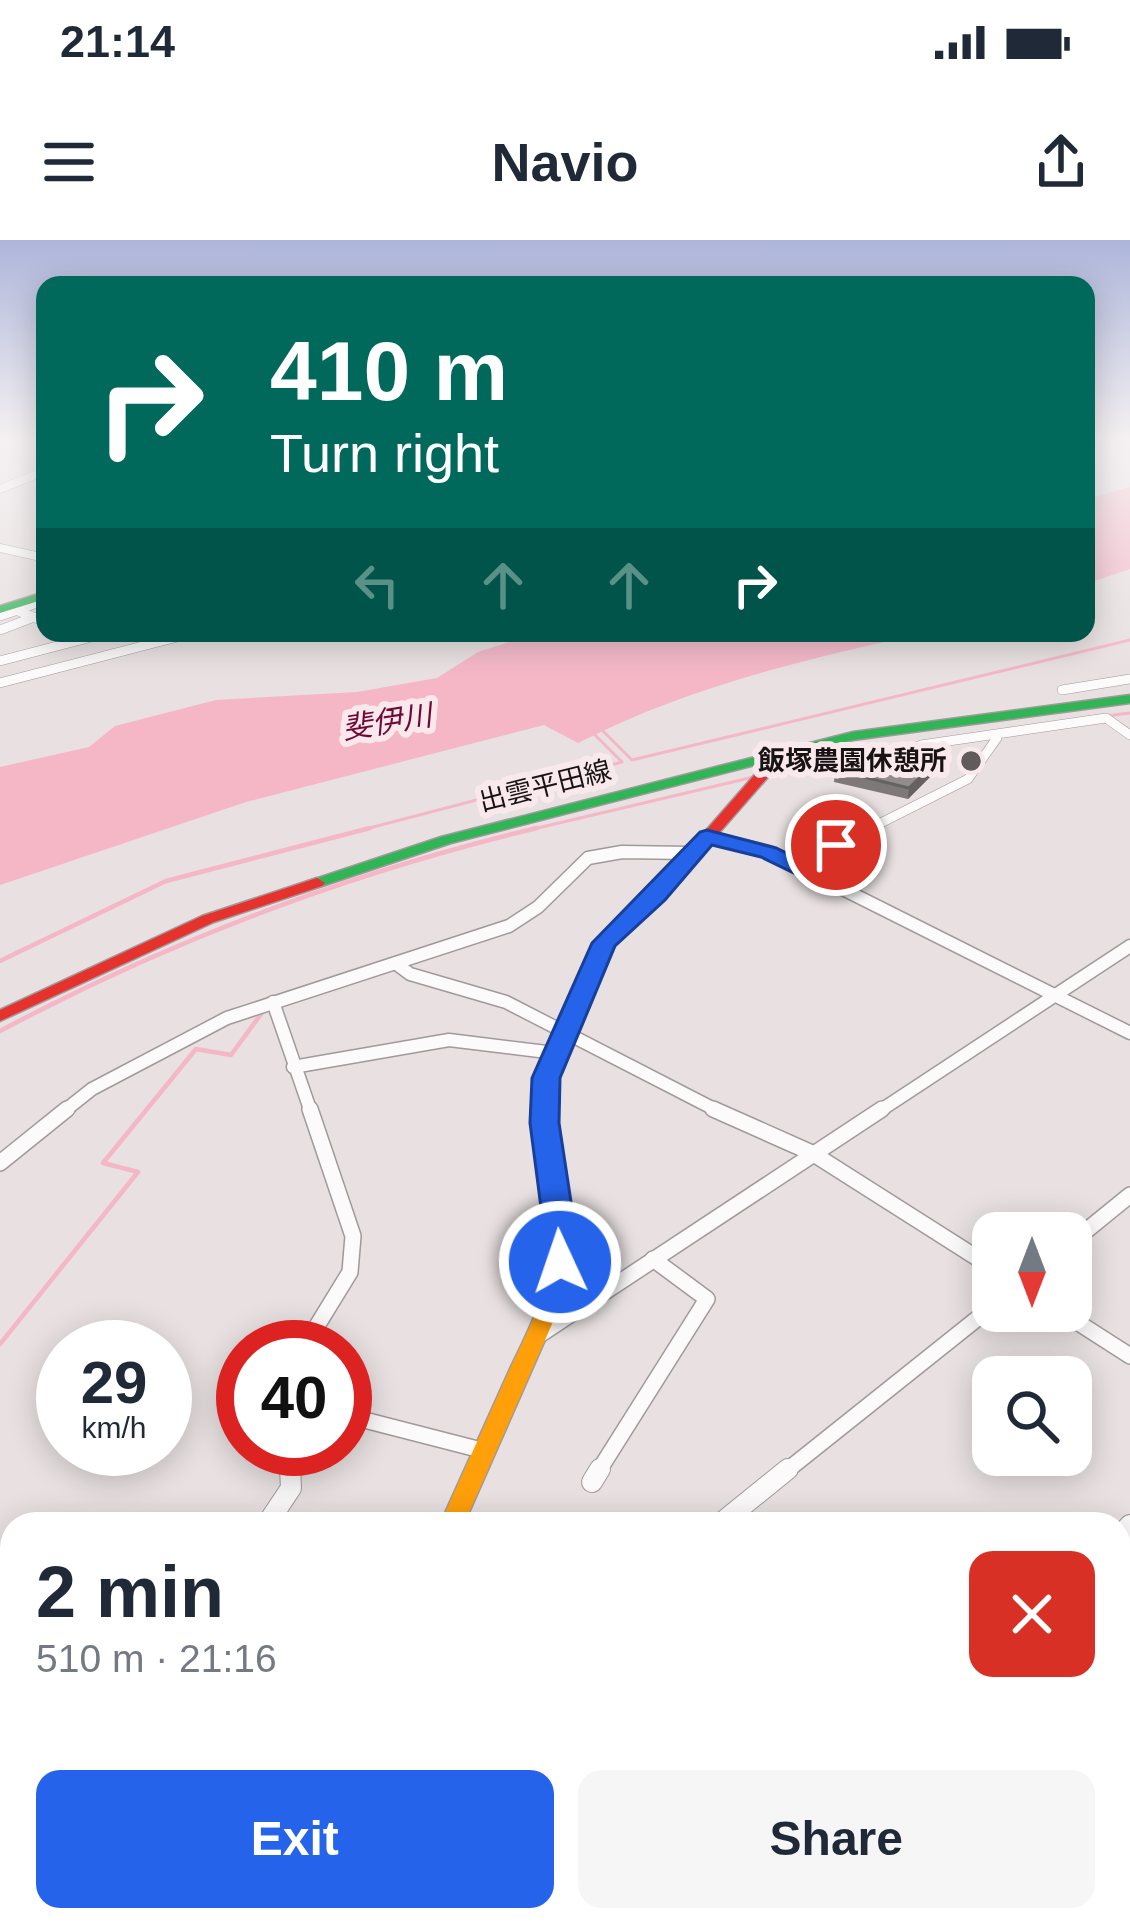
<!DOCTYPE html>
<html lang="en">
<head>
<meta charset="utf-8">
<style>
	body { margin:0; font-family:Helvetica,"Noto Sans JP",sans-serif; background:#f6f6f7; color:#1f2937; height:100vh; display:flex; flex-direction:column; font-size:45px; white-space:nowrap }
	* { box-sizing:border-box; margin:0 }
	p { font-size:39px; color:#747a83 }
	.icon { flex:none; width:66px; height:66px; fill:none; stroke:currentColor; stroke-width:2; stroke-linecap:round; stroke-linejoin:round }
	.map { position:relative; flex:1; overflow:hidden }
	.details { position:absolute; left:0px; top:1272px; width:1131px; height:420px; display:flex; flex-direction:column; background:#fff; border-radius:36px 36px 0 0; box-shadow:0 6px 30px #0003 }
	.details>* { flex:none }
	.hud { position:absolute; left:36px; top:36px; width:1059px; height:366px; border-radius:24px; box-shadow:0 6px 30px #0003; background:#00695c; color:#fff; overflow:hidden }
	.needle { width:78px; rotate:180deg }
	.buttons { position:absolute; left:972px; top:972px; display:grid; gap:24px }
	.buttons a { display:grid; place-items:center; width:120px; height:120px; border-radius:24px; background:#fff; box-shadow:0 6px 30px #0003; font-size:60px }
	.speed { position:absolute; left:36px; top:1080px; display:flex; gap:24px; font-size:60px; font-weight:700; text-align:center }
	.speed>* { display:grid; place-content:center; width:156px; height:156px; border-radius:50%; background:#fff; box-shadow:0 6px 30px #0003; line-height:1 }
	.speed small { font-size:30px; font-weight:400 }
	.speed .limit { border:18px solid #d22; background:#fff; color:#111 }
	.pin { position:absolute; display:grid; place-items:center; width:102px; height:102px; color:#fff; margin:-51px; border:6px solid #fff; border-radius:50%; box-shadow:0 3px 12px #0007 }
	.me { position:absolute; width:132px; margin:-66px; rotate:357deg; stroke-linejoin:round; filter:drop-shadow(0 0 9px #0008) }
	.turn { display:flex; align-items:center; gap:42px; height:252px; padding:0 36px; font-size:54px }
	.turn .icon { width:156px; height:156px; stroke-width:2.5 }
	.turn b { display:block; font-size:84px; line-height:102px }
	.lanes { display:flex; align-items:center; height:114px; padding:0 36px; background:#0003; justify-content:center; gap:60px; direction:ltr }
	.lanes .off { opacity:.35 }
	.round { display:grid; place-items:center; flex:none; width:126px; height:126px; border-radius:24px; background:#f6f6f7 }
	.overview { display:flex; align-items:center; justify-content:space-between; height:204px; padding:0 36px }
	h1 { font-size:72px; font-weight:600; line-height:90px }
	.action { display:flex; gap:24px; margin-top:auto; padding:24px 36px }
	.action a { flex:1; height:138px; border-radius:24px; background:#2563eb; color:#fff; font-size:48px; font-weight:600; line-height:138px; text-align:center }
	.action a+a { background:#f6f6f7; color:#1f2937 }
	.status { display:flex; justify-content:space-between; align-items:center; height:84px; padding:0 60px; background:#fff; direction:ltr }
	.status svg { height:33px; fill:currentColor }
	header { display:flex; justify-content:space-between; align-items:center; height:156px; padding:0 36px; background:#fff; font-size:54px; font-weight:600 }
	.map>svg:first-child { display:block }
	.forest { fill:#e1b0bd }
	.water { fill:#f5b6c6 }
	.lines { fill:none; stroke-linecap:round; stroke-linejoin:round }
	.stream-far1 { stroke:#f5b6c6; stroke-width:3 }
	.stream { stroke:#f5b6c6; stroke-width:4.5 }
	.river { fill:#f5b6c6; fill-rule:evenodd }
	.street-far4-casing { stroke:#a09a9b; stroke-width:9 }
	.street-far3-casing { stroke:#a09a9b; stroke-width:10 }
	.street-far2-casing { stroke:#a09a9b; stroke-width:15 }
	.street-far1-casing { stroke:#a09a9b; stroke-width:18 }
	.street-casing { stroke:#a09a9b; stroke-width:22 }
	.fast-casing { stroke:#a09a9b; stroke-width:3 }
	.slow-casing { stroke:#a09a9b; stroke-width:3 }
	.jam-casing { stroke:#a09a9b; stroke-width:3 }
	.street-far4 { stroke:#fcfafa; stroke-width:8 }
	.street-far3 { stroke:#fcfafa; stroke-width:9 }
	.street-far2 { stroke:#fcfafa; stroke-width:12 }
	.street-far1 { stroke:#fcfafa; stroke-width:15 }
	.street { stroke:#fcfafa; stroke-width:20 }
	.fast { fill:#30b455; fill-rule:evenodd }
	.slow { fill:#ff9f0a; fill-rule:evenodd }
	.jam { fill:#e5322d; fill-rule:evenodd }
	.rail-casing { stroke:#c4c1c2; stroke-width:10 }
	.rail { stroke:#f9e9ed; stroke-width:6; stroke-dasharray:20; stroke-linecap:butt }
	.wall { fill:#7e7879 }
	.shaded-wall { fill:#666263 }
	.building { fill:#928c8d; stroke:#666263; stroke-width:3 }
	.route { fill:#2563eb; stroke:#184099; stroke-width:3 }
	.poi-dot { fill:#615b5c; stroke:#f9e9ed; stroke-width:4.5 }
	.labels { text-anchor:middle; stroke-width:12; stroke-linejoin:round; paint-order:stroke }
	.far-poi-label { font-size:27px; font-weight:bold; fill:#181314; stroke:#f9e9ed; text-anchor:end }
	.far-street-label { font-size:27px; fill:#181314; stroke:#f9e9ed }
	.far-water-label { font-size:30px; font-style:italic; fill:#700836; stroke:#f9e9ed }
</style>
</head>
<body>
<div class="status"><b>21:14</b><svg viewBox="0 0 49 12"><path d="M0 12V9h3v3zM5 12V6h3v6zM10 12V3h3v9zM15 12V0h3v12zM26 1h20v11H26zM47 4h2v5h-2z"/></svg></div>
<header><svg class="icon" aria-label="menu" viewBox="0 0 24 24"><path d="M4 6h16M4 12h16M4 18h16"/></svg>Navio<svg class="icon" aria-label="share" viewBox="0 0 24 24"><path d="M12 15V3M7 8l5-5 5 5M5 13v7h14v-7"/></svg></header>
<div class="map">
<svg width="1130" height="1692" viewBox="0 0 1130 1692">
	<rect width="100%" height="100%" fill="#e8e0e1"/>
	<polygon class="forest" points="1119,1470 1130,1478 1130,1692 1012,1692 1004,1680 1119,1680"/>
	<g class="water">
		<polygon points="1130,247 1130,329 1086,344 1086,264 1091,258"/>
		<path d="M 538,393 L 925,393 C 805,419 688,447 578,503 L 544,485 L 246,562 L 0,645 L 0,527 L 89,507 L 115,486 L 216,460 L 357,452 L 437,438 L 478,412 Z"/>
	</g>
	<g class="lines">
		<g class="stream-far1">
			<polyline points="1106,476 1130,473"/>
			<polyline points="600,488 632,520 1130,400"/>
			<polyline points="775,532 869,508 922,502"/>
			<polyline points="358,591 622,522 590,490"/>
			<polyline points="525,591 758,536"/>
		</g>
		<g class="stream">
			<polyline points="0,721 166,641 370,588"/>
			<path d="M 0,791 C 171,700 349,633 537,588"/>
			<polyline points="0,1104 138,932 103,923 196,809 231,815 264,770"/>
		</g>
		<g class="river">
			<polygon points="1130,1329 1130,1366 1119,1370 1119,1333"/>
			<polygon points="882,1680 924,1680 919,1692 877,1692"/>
		</g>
		<defs>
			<g id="street-far4">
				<polyline points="11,198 45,205"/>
				<polyline points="0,249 45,231"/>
				<polyline points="0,308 45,318"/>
				<polyline points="15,371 45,361"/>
			</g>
			<g id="street-far3">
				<polyline points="16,370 45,382"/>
				<polyline points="0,376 24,368"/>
				<polyline points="0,390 34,377"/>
				<polyline points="0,421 107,393"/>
				<polyline points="0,443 193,393"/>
				<polyline points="1062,450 1130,439"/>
				<polyline points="921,505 1106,478 1130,495"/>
				<polyline points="865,591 968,539 997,498"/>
			</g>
			<g id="street-far2">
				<polyline points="707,597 769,612 1130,793"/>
				<polyline points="795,626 871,588"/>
				<polyline points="398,725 410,734 506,762 720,872"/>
				<polyline points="273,762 311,872"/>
				<polyline points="293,827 449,800 555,813"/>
				<polyline points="63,872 92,849 227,778 509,686 538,667 588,618 622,612 690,613"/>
				<polyline points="878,872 1130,706"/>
			</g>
			<g id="street-far1">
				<polyline points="713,869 812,913 993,1028"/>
				<polyline points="0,923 67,869"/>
				<polyline points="1071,1003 1130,955"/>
				<polyline points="1060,1071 1130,1116"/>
				<polyline points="538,1096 882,869"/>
				<polyline points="304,1107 350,1032 353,996 310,869"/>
				<polyline points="345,1175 485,1211"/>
				<polyline points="288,1209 290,1232"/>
				<polyline points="598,1232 707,1059 653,1019"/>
				<polyline points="785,1232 993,1066"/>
			</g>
			<g id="street">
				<polyline points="592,1242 600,1229"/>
				<polyline points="267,1284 291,1248 290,1229"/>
				<polyline points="720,1284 788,1229"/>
				<polyline points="1119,1297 1130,1285"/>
				<polyline points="0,1327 12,1330"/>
				<polyline points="0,1623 12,1615"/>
				<polyline points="979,1680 988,1692"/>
				<polyline points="276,1692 281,1680"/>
				<polyline points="737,1692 749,1680"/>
			</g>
			<g id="fast">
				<polygon points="45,352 45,359 0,373 0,366"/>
				<polygon points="1130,455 1130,463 853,500 451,603 322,646 312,646 309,643 312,640 441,597 853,492"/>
				<polygon points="910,1680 942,1680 937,1692 905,1692"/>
			</g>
			<g id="slow">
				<path d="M 554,811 L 563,816 L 555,838 L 554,883 L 570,1021 L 556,1075 L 464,1284 L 440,1284 C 463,1233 486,1182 509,1131 C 524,1099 549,1053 549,1017 C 550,977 515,831 554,811 Z"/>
				<polygon points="1130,1352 1130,1381 1119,1386 1119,1357"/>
			</g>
			<g id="jam">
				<polygon points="781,518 788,522 786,525 768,537 662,658 611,705 563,816 554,821 548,820 545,816 598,700 652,652 758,531"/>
				<polygon points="317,638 325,643 322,646 214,682 0,781 0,770 202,676"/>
			</g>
		</defs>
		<use href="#street-far4" class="street-far4-casing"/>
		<use href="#street-far3" class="street-far3-casing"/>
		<use href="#street-far2" class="street-far2-casing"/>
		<use href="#street-far1" class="street-far1-casing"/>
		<use href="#street" class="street-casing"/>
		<use href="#fast" class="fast-casing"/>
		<use href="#slow" class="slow-casing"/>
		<use href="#jam" class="jam-casing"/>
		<use href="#street-far4" class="street-far4"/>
		<use href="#street-far3" class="street-far3"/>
		<use href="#street-far2" class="street-far2"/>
		<use href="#street-far1" class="street-far1"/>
		<use href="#street" class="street"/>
		<use href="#fast" class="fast"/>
		<use href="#slow" class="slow"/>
		<use href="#jam" class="jam"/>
		<defs>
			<g id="rail">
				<polyline points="1119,1333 1130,1322"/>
				<polyline points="775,1692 787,1680"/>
			</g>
		</defs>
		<use href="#rail" class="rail-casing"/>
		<use href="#rail" class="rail"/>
	</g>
	<polygon class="wall" points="861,515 942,516 940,527 908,559 834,542 835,530"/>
	<polygon class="shaded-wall" points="942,516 940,527 908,559 909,548"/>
	<polygon class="building" points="899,506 942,516 909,548 835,530 852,513 861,515 867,509 892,514"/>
	<linearGradient id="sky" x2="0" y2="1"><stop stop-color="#adb5da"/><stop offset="0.46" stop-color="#f5f1f2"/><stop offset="1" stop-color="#f5f1f2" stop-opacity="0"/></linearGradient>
	<rect width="1130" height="435" fill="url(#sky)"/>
	<polygon class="route" points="707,590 776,608 795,617 836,599 847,605 794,633 761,617 712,605 665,660 615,706 560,838 559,883 575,988 575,1022 570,1029 549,1029 530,883 532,838 592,703 700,592"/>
	<circle class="poi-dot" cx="971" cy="521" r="12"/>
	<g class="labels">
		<g class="far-poi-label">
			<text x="947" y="530">飯塚農園休憩所</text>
		</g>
		<g class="far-street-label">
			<text transform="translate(545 546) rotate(-14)" y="9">出雲平田線</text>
		</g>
		<g class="far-water-label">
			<text transform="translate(387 482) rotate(-9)" y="10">斐伊川</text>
		</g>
	</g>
</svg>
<div class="buttons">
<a><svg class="needle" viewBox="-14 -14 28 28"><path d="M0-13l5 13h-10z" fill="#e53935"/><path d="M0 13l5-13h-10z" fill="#747a83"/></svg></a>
<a><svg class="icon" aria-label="search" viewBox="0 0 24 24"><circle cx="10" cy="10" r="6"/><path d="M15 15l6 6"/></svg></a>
</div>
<div class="speed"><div>29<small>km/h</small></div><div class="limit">40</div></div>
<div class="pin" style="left:836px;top:605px;background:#d93025"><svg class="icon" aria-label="arrive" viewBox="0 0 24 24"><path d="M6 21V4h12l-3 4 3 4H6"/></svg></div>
<svg class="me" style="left:560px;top:1022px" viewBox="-20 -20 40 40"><circle r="17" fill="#2563eb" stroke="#fff" stroke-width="3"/><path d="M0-11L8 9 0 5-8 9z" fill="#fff"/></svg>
<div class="hud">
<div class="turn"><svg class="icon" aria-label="right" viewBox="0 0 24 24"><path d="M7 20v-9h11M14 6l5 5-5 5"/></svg><div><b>410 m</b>Turn right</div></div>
<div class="lanes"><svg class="icon off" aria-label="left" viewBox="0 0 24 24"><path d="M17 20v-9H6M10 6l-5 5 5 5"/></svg><svg class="icon off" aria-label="ahead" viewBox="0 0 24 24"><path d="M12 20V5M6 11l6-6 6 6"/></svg><svg class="icon off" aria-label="ahead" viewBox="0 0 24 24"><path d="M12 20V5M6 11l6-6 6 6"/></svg><svg class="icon" aria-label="right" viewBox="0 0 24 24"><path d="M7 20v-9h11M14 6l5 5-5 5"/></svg></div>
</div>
<section class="details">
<div class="overview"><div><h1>2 min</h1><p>510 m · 21:16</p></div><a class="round" style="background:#d93025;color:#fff"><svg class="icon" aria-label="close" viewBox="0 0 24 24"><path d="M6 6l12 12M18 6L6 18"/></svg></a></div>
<div class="action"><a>Exit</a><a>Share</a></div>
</section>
</div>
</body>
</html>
